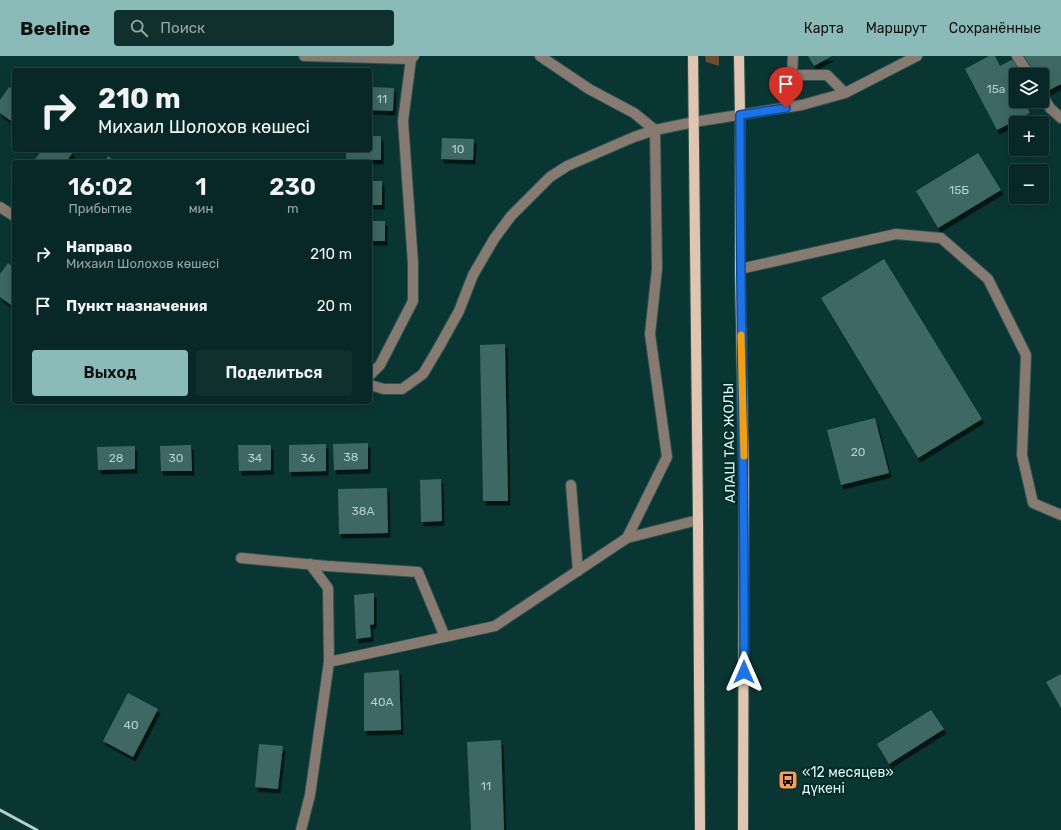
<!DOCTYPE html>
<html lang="ru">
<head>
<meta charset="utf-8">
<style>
	body { margin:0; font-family:Rubik,sans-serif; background:#10302e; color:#f1f3f6; height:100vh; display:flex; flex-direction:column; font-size:15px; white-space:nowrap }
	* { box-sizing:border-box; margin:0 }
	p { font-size:13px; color:#98a6a7 }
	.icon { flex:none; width:22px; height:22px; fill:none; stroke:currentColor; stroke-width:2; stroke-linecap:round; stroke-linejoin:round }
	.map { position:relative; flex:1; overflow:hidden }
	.side { position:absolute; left:12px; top:104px; width:360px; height:244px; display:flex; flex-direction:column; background:#072826; border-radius:4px; box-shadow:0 4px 16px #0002,0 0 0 1px #284443 }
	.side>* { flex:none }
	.hud { position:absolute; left:12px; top:12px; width:360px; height:84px; border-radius:4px; box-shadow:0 4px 16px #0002,0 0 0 1px #284443; background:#072826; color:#f1f3f6; overflow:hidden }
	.controls { position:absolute; left:1009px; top:12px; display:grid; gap:8px }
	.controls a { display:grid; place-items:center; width:40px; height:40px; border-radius:4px; background:#072826; box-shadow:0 4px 16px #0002,0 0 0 1px #284443; font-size:20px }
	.pin { position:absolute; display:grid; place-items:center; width:34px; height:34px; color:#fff; margin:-41px -17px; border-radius:50% 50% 50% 0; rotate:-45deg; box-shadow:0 0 4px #0007 }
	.pin .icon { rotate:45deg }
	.me { position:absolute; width:44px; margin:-22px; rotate:0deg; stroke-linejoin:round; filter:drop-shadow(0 0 3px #0008) }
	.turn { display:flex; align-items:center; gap:14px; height:84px; padding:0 20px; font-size:18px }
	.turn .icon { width:52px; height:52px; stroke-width:2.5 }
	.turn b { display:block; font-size:28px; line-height:34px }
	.eta { display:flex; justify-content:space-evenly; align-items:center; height:68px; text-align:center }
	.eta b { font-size:24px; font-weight:600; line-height:28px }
	.button { display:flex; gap:8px; margin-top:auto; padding:8px 20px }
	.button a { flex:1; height:46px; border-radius:4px; background:#8bbbb9; color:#111; font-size:16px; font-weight:600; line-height:46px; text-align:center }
	.button a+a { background:#10302e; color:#f1f3f6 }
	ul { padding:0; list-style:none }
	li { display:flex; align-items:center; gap:12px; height:52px; padding:0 20px }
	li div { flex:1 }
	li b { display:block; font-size:15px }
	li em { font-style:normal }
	header { display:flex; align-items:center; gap:24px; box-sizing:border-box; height:56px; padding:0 20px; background:#8bbbb9; color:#111 }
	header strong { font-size:19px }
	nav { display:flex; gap:22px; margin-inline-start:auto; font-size:14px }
	.search { width:280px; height:36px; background:#10302e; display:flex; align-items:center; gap:10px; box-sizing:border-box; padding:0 14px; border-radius:4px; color:#98a6a7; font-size:15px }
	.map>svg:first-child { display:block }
	.green { fill:#734c30 }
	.building { fill:#3e6863; filter:url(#shadow) }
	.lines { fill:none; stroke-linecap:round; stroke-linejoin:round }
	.minor-casing { stroke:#2b5450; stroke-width:12 }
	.major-casing { stroke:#2b5450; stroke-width:12 }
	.minor { stroke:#877a71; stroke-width:10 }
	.major { stroke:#e1c5b3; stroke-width:10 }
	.rail { stroke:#b4cfcc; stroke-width:3 }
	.route-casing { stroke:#114b97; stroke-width:10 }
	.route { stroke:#1a73e8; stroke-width:7 }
	.slow { stroke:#f59e0b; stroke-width:7 }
	.labels { text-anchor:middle; stroke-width:4; stroke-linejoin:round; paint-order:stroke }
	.number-label { font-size:12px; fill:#b5d0cd }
	.street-label { font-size:14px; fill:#ddf3f0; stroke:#002c28 }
	.poi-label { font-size:14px; fill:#ddf3f0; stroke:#002c28; text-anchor:start }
</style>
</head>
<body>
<header>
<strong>Beeline</strong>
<div class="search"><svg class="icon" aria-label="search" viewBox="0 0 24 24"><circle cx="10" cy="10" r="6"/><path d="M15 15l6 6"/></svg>Поиск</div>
<nav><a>Карта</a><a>Маршрут</a><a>Сохранённые</a></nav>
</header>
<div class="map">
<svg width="1061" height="774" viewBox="0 0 1061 774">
	<defs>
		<filter id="shadow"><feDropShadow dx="2.5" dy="4.5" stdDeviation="0" flood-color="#0009"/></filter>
	</defs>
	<rect width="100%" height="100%" fill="#093632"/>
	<polygon class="green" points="705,0 719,0 719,10 706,6"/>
	<g class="building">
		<polygon points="808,0 832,0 814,10"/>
		<polygon points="989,0 995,0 1000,10 1019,0 1061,0 1061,28 1042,38 1042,19 1016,19 1016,45 1028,45 1025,47 1030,57 997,74 965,13"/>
		<rect x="211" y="12" width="20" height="2"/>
		<polygon points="9,31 14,34 14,67 0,57 0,44"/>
		<polygon points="370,31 394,32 393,55 370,54"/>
		<polygon points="370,80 381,80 381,104 346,103 346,94 370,94"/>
		<polygon points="442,82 474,83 473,104 441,103"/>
		<polygon points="42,94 70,94 73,96 66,106 33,106"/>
		<polygon points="978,97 1001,134 938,172 916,135"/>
		<polygon points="108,100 116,106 104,106"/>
		<rect x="370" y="125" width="12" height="24"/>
		<rect x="370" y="165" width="15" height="20"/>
		<polygon points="884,203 982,363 918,402 821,242"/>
		<polygon points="8,207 14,212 14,245 11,249 0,241 0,218"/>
		<polygon points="505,288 508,445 483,445 480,289"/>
		<polygon points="875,362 889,417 841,429 827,374"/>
		<polygon points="368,387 368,413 334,414 333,388"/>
		<polygon points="326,388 326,415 289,416 289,389"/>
		<polygon points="191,389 192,415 161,415 160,390"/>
		<polygon points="238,389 271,389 271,414 239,415"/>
		<polygon points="135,390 135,413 98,414 97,391"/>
		<polygon points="441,423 442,465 421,466 420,424"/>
		<polygon points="387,432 388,477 339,478 338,433"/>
		<polygon points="374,537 374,568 370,569 371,581 356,583 354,539"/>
		<polygon points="399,614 401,674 364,675 364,617"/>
		<polygon points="1061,618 1061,652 1046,626"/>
		<polygon points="128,637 158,653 133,701 103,685"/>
		<polygon points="931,654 944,673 889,708 877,688"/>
		<polygon points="501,684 504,774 471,774 467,686"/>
		<polygon points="259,688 283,690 278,733 255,731"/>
	</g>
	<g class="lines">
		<defs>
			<g id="minor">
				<polyline points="304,0 411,3 414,0"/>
				<polyline points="540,0 589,33 634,57 655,74 657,213 650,278 667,401 627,482"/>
				<polyline points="793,0 792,19 827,19 845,37"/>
				<polyline points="1017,0 1029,19"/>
				<polyline points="1042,39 1050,52 1061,62"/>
				<polyline points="0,151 14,160"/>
				<polyline points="740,213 896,178 941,182 988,223 1026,299 1022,399 1033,447 1061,459"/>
				<polyline points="370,319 380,309 413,245 413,207 403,65 411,3"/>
				<polyline points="370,329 384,333 402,333 423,318 439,291 459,255 473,219 494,183 511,160 550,121 567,110 634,81 655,74 694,66 802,49 845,37 917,0"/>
				<polyline points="571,429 578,515"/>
				<polyline points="241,502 327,510 418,516 445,581"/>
				<polyline points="310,508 328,532 329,606"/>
				<polyline points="301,774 310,739 329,606 495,570 627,482 698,464"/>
			</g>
			<g id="major">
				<polyline points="693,0 698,464 700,774"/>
				<polyline points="739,0 740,59 740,213 744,426 743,774"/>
			</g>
		</defs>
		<use href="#minor" class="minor-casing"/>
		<use href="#major" class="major-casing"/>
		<use href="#minor" class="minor"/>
		<use href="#major" class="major"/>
		<polyline class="rail" points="0,754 37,774"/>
	</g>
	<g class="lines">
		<defs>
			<path id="route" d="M 744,616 C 745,430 740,245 740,59 L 786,52"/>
		</defs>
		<use href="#route" class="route-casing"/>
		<use href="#route" class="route"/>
		<polyline class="slow" points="741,279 744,400"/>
	</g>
	<defs>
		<symbol id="bus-square" viewBox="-11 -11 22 22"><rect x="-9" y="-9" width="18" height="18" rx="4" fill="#fd9d55" stroke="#002c28"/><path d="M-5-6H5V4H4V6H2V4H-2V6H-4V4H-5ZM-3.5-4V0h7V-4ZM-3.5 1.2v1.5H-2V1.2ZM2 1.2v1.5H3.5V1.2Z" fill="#111"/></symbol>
	</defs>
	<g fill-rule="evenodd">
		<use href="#bus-square" x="777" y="713" width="22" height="22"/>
	</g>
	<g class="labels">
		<g class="number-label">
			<text x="996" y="37">15а</text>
			<text x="382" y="47">11</text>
			<text x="458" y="97">10</text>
			<text x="959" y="138">15Б</text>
			<text x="858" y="400">20</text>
			<text x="351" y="405">38</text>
			<text x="116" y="406">28</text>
			<text x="176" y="406">30</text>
			<text x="255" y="406">34</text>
			<text x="308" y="406">36</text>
			<text x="363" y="459">38А</text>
			<text x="382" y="650">40А</text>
			<text x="131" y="673">40</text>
			<text x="486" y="734">11</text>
		</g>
		<g class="street-label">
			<text transform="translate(729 387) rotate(-91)" y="5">АЛАШ ТАС ЖОЛЫ</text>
		</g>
		<g class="poi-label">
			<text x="802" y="721">«12 месяцев»<tspan x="802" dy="16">дүкені</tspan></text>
		</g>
	</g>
</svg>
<div class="controls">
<a><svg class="icon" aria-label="layers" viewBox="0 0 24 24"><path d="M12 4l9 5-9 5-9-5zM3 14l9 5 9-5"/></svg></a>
<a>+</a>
<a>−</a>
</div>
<div class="pin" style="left:786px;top:52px;background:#d93025"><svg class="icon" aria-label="arrive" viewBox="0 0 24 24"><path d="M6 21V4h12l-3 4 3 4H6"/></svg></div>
<svg class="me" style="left:744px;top:616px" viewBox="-20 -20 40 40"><path d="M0-17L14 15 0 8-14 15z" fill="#1a73e8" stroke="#fff" stroke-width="4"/></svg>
<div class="hud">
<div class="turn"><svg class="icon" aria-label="right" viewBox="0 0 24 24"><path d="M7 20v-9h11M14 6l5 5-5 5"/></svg><div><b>210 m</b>Михаил Шолохов көшесі</div></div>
</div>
<section class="side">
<div class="eta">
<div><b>16:02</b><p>Прибытие</p></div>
<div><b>1</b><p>мин</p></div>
<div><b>230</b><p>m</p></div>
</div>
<ul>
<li><svg class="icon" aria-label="right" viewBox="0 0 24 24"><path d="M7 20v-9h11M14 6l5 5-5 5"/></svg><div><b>Направо</b><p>Михаил Шолохов көшесі</p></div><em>210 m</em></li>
<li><svg class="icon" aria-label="arrive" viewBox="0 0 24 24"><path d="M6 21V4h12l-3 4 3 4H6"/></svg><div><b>Пункт назначения</b></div><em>20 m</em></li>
</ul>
<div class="button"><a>Выход</a><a>Поделиться</a></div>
</section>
</div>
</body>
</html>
